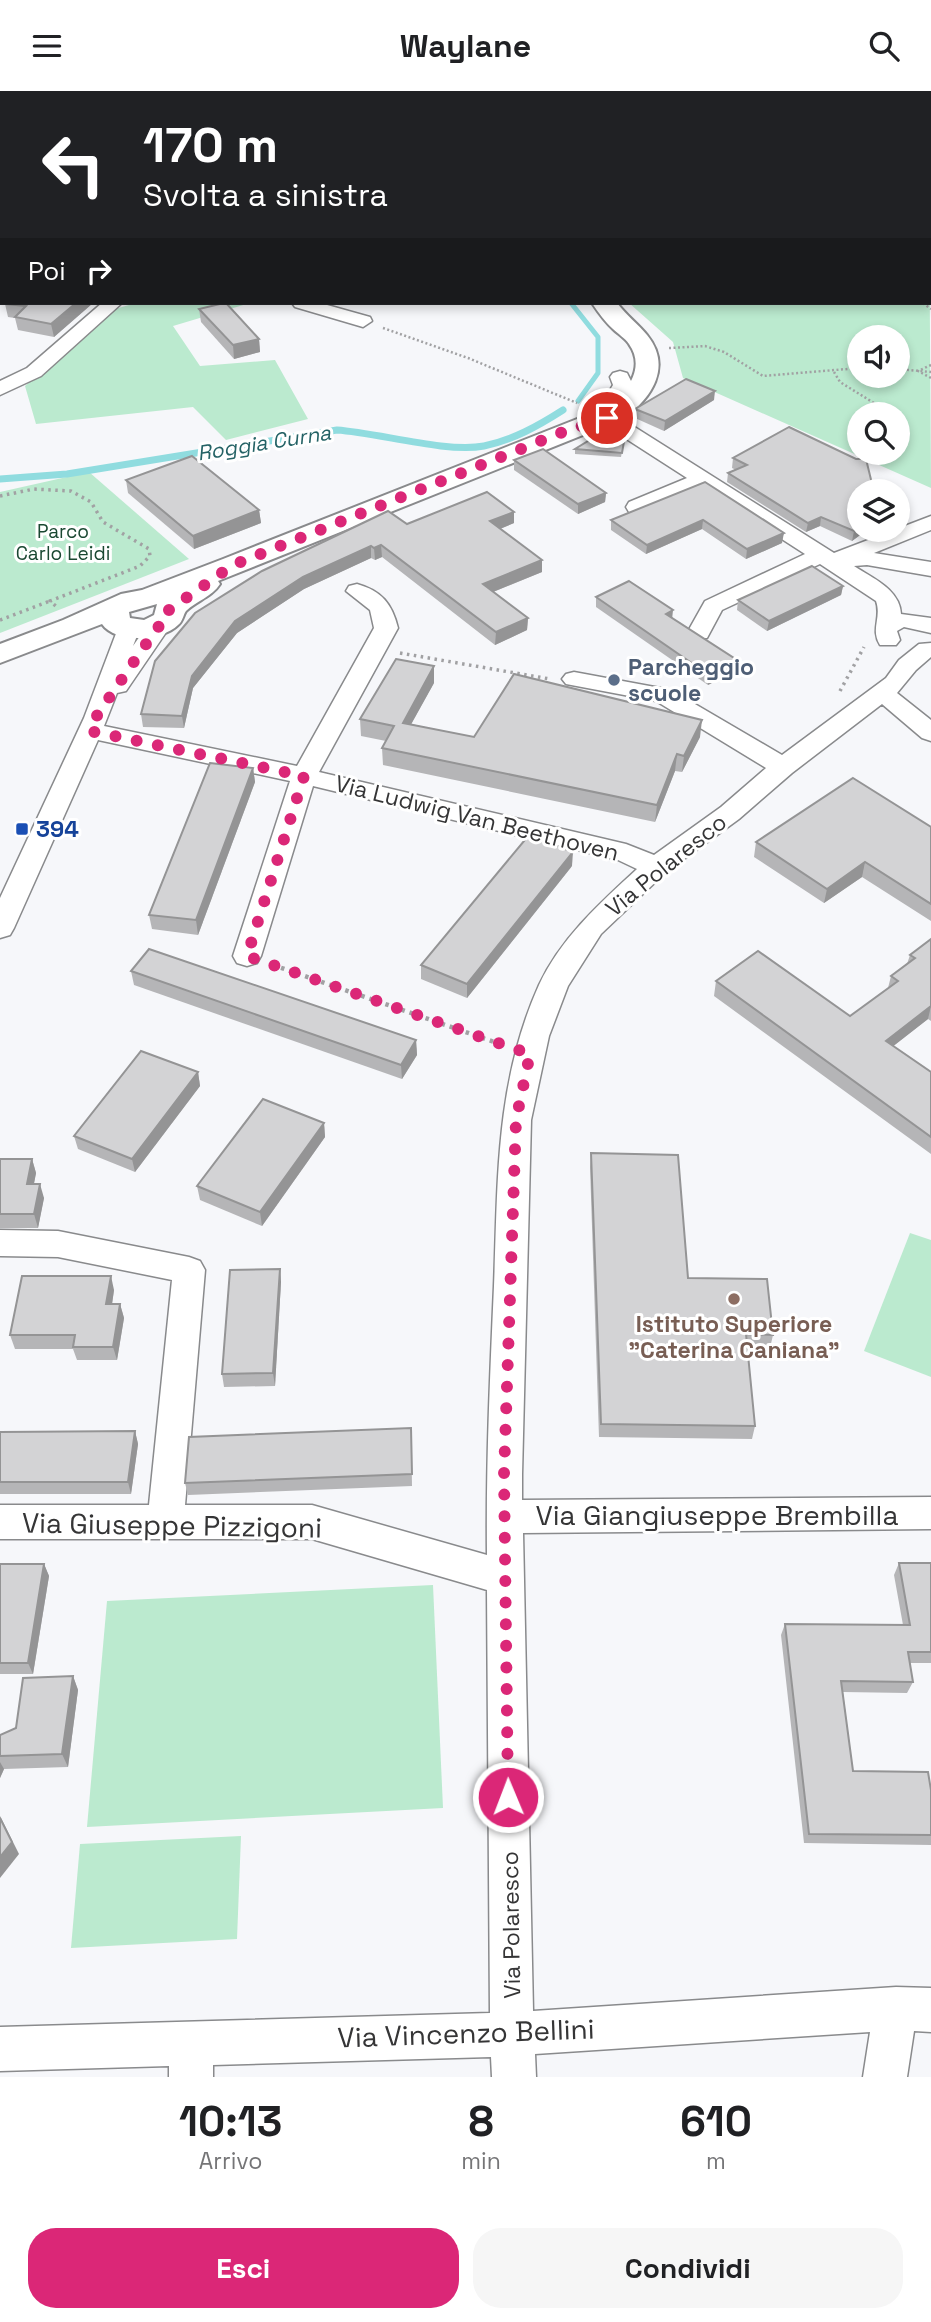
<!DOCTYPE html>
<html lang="it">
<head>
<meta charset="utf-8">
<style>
	body { margin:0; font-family:"Space Grotesk",sans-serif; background:#f6f6f6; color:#202124; height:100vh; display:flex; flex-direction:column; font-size:26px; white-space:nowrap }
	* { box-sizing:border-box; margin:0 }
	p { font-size:23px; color:#757577 }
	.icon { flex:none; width:38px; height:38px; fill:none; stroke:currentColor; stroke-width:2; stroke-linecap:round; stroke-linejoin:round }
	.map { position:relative; height:1986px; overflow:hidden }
	.details { display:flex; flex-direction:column; background:#fff; flex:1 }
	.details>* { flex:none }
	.top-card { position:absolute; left:0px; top:0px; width:931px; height:214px; box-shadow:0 4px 10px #0003; background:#202124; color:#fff; overflow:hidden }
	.buttons { position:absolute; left:847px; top:234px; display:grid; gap:14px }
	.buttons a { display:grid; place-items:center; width:63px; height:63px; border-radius:50%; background:#fff; box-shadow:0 4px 10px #0003; font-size:35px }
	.pin { position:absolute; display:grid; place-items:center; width:60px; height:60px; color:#fff; margin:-30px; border:4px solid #fff; border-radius:50%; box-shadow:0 2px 7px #0007 }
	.me { position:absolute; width:77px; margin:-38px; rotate:359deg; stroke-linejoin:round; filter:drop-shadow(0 0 5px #0008) }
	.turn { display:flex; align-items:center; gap:24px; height:147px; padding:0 28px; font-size:32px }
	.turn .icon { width:91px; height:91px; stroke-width:2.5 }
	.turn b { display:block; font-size:49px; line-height:60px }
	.then { display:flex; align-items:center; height:66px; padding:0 28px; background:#0003; gap:14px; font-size:26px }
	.eta { display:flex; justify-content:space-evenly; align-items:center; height:119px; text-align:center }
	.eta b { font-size:42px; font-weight:700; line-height:49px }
	.button { display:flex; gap:14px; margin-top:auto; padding:14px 28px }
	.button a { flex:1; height:80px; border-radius:28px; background:#db2777; color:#fff; font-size:28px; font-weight:700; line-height:80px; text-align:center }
	.button a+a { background:#f6f6f6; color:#202124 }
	header { display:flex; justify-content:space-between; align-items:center; height:91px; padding:0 28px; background:#fff; font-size:32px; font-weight:700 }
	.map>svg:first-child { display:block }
	.green { fill:#bbeacf; fill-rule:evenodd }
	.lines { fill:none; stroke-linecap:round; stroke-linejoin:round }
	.stream-far1 { stroke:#90dcdf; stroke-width:5 }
	.stream { stroke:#90dcdf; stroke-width:7 }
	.canal { fill:#90dcdf; fill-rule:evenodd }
	.street-casing { stroke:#898a8c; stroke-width:3 }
	.secondary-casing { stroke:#898a8c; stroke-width:4 }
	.path-far2 { stroke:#a1a1a3; stroke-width:2.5; stroke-dasharray:2 2.5; stroke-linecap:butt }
	.path-far1 { stroke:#a1a1a3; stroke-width:3.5; stroke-dasharray:2.5 4.5; stroke-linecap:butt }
	.path { stroke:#a1a1a3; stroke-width:4.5; stroke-dasharray:3.5 5; stroke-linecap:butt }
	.street { fill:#fff; fill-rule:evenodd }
	.secondary { fill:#fff; fill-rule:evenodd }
	.wall { fill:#b5b5b7 }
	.shaded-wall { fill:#949495 }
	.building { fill:#d3d3d5; stroke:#949495; stroke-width:2 }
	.route { stroke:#db2777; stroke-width:12; stroke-dasharray:0 21.6 }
	.service-dot { fill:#5c6f8a; stroke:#fff; stroke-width:2.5 }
	.transit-dot { fill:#1a4fb4; stroke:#fff; stroke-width:2.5 }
	.education-dot { fill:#8d6e63; stroke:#fff; stroke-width:2.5 }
	.labels { text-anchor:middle; stroke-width:6; stroke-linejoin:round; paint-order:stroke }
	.far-park-label { font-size:19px; fill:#1a4832; stroke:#fff }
	.far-water-label { font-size:21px; font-style:italic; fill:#246265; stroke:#fff }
	.service-label { font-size:23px; font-weight:bold; fill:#4e5e75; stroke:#fff; text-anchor:start }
	.street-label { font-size:23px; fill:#353536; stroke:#fff }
	.transit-label { font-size:23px; font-weight:bold; fill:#164399; stroke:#fff; text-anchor:start }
	.education-label { font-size:23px; font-weight:bold; fill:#785e54; stroke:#fff }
	.near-street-label { font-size:28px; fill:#353536; stroke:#fff }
</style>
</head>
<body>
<header><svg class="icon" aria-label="menu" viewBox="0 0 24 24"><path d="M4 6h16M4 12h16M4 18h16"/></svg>Waylane<svg class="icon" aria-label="search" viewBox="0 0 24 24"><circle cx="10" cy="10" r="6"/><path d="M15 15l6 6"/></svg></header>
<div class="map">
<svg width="931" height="1986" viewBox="0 0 931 1986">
	<rect width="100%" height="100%" fill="#f6f7fa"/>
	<g class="green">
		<path d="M 929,93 L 931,397 L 683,287 L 673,251 L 629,212 L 929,212 ZM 859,247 L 898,247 L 898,285 L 859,285 ZM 859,324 L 898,324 L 898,362 L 859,362 Z"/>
		<polygon points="136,212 250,212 173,235 200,275 275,269 308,328 226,349 193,316 36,333 25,295 115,218"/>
		<polygon points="89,381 189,468 0,542 0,401"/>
		<polygon points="910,1142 931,1149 931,1286 864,1260"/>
		<polygon points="433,1494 443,1717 87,1736 107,1510"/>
		<polygon points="241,1745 237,1848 71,1857 80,1753"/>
	</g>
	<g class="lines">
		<g class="stream-far1">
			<polyline points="267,0 275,2"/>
			<polyline points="571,212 598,246 598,282 578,310"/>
		</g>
		<path class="stream" d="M 0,388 L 67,383 L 337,339 C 379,342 446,362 484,355 C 513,349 538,335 563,319"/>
		<g class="canal">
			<polygon points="764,0 782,0 783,2 765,2"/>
			<rect x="929" y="78" width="2" height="11"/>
		</g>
		<defs>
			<g id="street">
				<polygon points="0,0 11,0 2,2 0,7"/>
				<polygon points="812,0 830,0 831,2 814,2"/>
				<polygon points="842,0 858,0 841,2"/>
				<rect x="0" y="180" width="2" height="11"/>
				<polygon points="102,212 122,212 41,285 0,304 0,290 27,277"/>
				<polygon points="292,212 320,212 370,226 372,230 363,236 295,216"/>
				<path d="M 620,280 L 627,282 L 633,294 L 614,323 L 834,462 L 931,425 L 931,439 L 874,462 L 931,471 L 931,485 L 867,474 L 854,475 C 872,487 900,498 901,523 L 931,527 L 931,542 L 904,536 L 897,540 L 900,549 L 896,554 L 880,554 C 870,538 882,527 876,510 L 820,473 L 722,519 L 707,547 L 691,547 L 687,542 L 705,510 L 805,463 L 701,396 L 645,421 L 629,421 L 626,416 L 629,411 L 687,387 L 600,331 L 591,321 L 605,307 L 613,294 L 610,286 L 613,282 Z"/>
				<path d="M 357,493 C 382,500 392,513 398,537 L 319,681 L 626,753 L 654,764 L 721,716 L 766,677 L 656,610 L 566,593 L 562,588 L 566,583 L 574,581 L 671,599 L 782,664 L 886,587 L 899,569 L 919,553 L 931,552 L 931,566 L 916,579 L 897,602 L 931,629 L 931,650 L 922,647 L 882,613 L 792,682 L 739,728 L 665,782 L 601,843 L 568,895 L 549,945 L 531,1029 L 522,1383 L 522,1409 L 931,1406 L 931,1438 L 523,1442 L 533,1920 L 896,1896 L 931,1897 L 931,1941 L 914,1940 L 907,1986 L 863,1986 L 870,1941 L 535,1963 L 536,1986 L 492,1986 L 491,1966 L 213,1974 L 213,1986 L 169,1986 L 169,1975 L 0,1980 L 0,1936 L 490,1922 L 487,1499 L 312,1448 L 0,1448 L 0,1414 L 149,1414 L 172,1189 L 58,1166 L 0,1165 L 0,1139 L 58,1140 L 189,1166 L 200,1170 L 205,1179 L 185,1414 L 312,1414 L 487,1464 C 486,1375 490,1285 494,1195 C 498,1091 495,992 539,894 C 561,847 600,812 637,778 L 618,769 L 313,695 L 261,865 L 257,872 L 247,875 L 237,872 L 233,865 L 290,690 L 98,649 L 14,837 L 10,844 L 0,847 L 0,807 L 84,627 L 120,532 L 136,532 L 140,537 L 133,555 L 149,532 L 165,532 L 169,537 L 126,600 L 117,602 L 104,635 L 297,675 L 374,537 L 370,519 L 346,500 L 349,495 Z"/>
			</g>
			<g id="secondary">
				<polygon points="351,0 372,0 374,2 352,2"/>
				<path d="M 592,212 L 617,212 C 626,224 638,233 647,244 C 673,276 651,308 623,328 L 218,490 L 220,493 C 212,506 196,510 186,520 C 183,524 183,530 178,534 C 162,550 116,553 102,533 L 0,572 L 0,553 L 63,529 L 121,503 L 142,499 L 223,468 L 605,317 C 625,304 647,278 629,253 C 625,247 618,243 613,238 C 605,231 598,221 592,212 ZM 157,513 L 154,524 L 144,529 L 130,527 L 129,521 Z"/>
			</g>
		</defs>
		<use href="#street" class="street-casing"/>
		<use href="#secondary" class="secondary-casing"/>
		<g class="path-far2">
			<polyline points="923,212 931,218"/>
			<polyline points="383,237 468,267 577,312"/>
			<polyline points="669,257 705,255 724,261 763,285 859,277"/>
			<polyline points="931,274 918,280 931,287"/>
			<polyline points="898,278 931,281"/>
			<polyline points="834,281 840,291 882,317"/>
		</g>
		<g class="path-far1">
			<polyline points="0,405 34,398 71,400 91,411 103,431 149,458 150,465 140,475 50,510 58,517"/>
			<polyline points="0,529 50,510"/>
			<polyline points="400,562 550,588"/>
			<polyline points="840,600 864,556"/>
		</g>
		<polyline class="path" points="273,874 503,954"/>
		<use href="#street" class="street"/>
		<use href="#secondary" class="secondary"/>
	</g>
	<g class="wall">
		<polygon points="449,0 606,0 608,2 454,2"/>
		<polygon points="93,212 54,246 18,239 15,227 8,226 5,213"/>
		<polygon points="199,218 259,248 260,261 234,268 201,231"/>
		<polygon points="714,309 664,340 635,327 635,318"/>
		<polygon points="789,336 859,439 867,439 852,450 820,435 806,441 727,391 728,382 736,379 732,377 733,367"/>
		<polygon points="624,350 621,366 575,363 575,358"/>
		<polygon points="514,369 606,402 605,411 578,423 514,379"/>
		<polygon points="126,389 259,419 261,432 194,458 128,402"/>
		<polygon points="705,391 782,452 746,468 702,438 646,463 611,439 611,429"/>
		<polygon points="514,421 514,432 500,438 542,481 493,501 528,527 527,539 495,554 382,466 375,469 371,467 304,498 237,542 193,597 184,637 143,636 141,623 155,570 407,433"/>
		<polygon points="843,495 841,504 767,540 737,519 738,509"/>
		<polygon points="596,506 736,579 708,594 596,516"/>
		<polygon points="434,592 411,633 474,646 700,646 682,681 675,680 655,731 383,674 382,657 386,650 361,645 360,628"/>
		<polygon points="253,677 255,691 198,844 152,838 149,824"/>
		<polygon points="931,736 931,830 862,786 824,812 754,766 756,751"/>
		<polygon points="572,775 467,907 421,888 421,874"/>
		<polygon points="931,848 931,930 928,928 893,955 931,981 931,1063 714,905 716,890 850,925 888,897 891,885 907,873 910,864"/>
		<polygon points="131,880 416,949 417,964 402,988 134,894"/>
		<polygon points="198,981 200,995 135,1081 78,1058 74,1045"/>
		<polygon points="324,1032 325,1046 262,1135 200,1109 197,1095"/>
		<polygon points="591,1062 688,1187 773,1244 770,1257 747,1256 755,1335 752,1348 599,1346 590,1076"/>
		<polygon points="0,1068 32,1068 36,1082 34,1093 44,1107 38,1137 0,1137"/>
		<polygon points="280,1178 281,1191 275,1295 224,1296 222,1283"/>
		<polygon points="114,1199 112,1213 120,1213 124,1227 117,1269 77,1269 73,1258 15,1258 10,1244"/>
		<polygon points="411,1337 412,1395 188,1404 185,1392"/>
		<polygon points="135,1340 138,1353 131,1403 0,1403 0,1341"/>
		<polygon points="899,1472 931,1472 931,1572 910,1572 913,1591 907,1602 843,1601 853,1680 931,1699 931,1754 804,1752 781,1544 785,1533 903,1534 894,1484"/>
		<polygon points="0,1473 44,1473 49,1485 33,1583 0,1583"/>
		<polygon points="73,1585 78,1599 68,1676 4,1678 0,1687 0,1644 16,1637"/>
	</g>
	<g class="shaded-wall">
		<polygon points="422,0 438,0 431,2 422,2"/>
		<polygon points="76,212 93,212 54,246 51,233"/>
		<polygon points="259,248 260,261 234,268 233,254"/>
		<polygon points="715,300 714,309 664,340 665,330"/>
		<polygon points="606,402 605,411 578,423 578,413"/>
		<polygon points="259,419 261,432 194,458 193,445"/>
		<polygon points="514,421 514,432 490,442 490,430"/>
		<polygon points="821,426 820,435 806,441 808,432"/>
		<polygon points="703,429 702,438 646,463 647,454"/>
		<polygon points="859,437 859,439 867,439 852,450 854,440"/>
		<polygon points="784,442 782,452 746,468 747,458"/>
		<polygon points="381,454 382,466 375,469 374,457"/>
		<polygon points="371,455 371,467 304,498 237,542 193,597 184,637 182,625 192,585 235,530 303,486"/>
		<polygon points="542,469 542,481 483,505 483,493"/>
		<polygon points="843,495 841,504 767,540 769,530"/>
		<polygon points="673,519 672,529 666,523"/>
		<polygon points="528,527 527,539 495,554 496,541"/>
		<polygon points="737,569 736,579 708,594 709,584"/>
		<polygon points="434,575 434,592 403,648 403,632"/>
		<polygon points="702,629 700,646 682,681 684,665"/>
		<polygon points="677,663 675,680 655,731 657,714"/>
		<polygon points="253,677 255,691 198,844 196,829"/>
		<polygon points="573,761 572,775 467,907 467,893"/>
		<polygon points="865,771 862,786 824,812 827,798"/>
		<polygon points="931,915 928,928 882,964 886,950"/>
		<polygon points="416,949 417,964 402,988 401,974"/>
		<polygon points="198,981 200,995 135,1081 132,1068"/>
		<polygon points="324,1032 325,1046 262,1135 260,1121"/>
		<polygon points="32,1068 36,1082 31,1107 27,1093"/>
		<polygon points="40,1093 44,1107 38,1137 34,1123"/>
		<polygon points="280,1178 281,1191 275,1295 273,1282"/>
		<polygon points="111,1185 114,1199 110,1227 106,1213"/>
		<polygon points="120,1213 124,1227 117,1269 113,1256"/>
		<polygon points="135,1340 138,1353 131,1403 128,1391"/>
		<polygon points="44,1473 49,1485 33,1583 28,1572"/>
		<polygon points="73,1585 78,1599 68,1676 62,1663"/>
		<polygon points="0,1671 4,1678 0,1687"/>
		<polygon points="0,1725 19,1763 0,1787"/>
	</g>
	<g class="building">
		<polygon points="489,0 606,0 608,2 490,2"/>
		<polygon points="6,212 76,212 51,233 15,226 26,215 5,213"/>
		<polygon points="224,212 226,212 259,248 233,254 199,218"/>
		<polygon points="686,288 715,300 665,330 635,318"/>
		<polygon points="611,336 625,345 622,362 575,358"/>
		<polygon points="789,336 856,368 866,368 874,401 859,401 859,437 854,440 821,426 808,432 728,382 747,374 733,367"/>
		<polygon points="543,358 606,402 578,413 514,369"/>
		<polygon points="192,365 259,419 193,445 126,389"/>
		<polygon points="705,391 784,442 747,458 703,429 647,454 611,429"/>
		<polygon points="487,401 514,421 490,430 542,469 483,493 528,527 496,541 381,454 374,457 371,455 303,486 235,530 192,585 182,625 141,623 155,570 195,522 262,480 388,420 407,433"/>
		<polygon points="812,475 843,495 769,530 738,509"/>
		<polygon points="629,490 673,519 666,523 737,569 709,584 596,506"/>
		<polygon points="396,568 434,575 403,632 474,646 514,583 702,629 684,665 677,663 657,714 382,657 394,635 360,628"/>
		<polygon points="210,672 253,677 196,829 149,824"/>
		<polygon points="853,687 931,736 931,813 865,771 827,798 756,751"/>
		<polygon points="529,744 573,761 467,893 421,874"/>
		<polygon points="931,848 931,915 886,950 931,981 931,1046 716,890 758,860 850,925 898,890 891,885 915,867 910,864"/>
		<polygon points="149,858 416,949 401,974 131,880"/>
		<polygon points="141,960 198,981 132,1068 74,1045"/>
		<polygon points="263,1008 324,1032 260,1121 197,1095"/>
		<polygon points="591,1062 678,1064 688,1187 767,1188 773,1244 746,1243 755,1335 601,1333"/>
		<polygon points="0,1068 32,1068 27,1093 40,1093 34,1123 0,1123"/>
		<polygon points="280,1178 273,1282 222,1283 230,1179"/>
		<polygon points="22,1185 111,1185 106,1213 120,1213 113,1256 73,1256 75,1244 10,1244"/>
		<polygon points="411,1337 412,1383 185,1392 189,1346"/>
		<polygon points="135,1340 128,1391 0,1391 0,1341"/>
		<polygon points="899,1472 931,1472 931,1561 908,1561 913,1591 841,1590 853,1680 928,1681 931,1699 931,1744 809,1743 785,1533 910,1534"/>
		<polygon points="0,1473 44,1473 28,1572 0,1572"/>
		<polygon points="73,1585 62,1663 0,1665 0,1644 16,1637 23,1587"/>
		<polygon points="0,1727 12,1751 0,1766"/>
	</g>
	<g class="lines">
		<polyline class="route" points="508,1706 504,1383 516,1029 530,963 247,865 304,685 90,640 96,626 157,537 169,527 169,519 233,474 563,341 607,327"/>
	</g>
	<circle class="service-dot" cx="614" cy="589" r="7"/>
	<rect class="transit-dot" x="15" y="731" width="14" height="14" rx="3.5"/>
	<circle class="education-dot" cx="734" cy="1208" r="7"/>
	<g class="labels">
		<g class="far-park-label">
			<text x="63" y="447">Parco<tspan x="63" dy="22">Carlo Leidi</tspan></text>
		</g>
		<g class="far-water-label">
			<text transform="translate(264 352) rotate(-9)" y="7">Roggia Curna</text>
		</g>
		<g class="service-label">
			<text x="628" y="584">Parcheggio<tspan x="628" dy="26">scuole</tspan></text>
		</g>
		<g class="street-label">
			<text transform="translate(477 727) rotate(14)" y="8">Via Ludwig Van Beethoven</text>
			<text transform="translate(666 774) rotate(-39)" y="8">Via Polaresco</text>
			<text transform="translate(511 1834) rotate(-91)" y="8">Via Polaresco</text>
		</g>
		<g class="transit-label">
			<text x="36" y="746">394</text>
		</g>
		<g class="education-label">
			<text x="734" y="1241">Istituto Superiore<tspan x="734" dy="26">"Caterina Caniana"</tspan></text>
		</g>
		<g class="near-street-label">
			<text x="717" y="1434">Via Giangiuseppe Brembilla</text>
			<text transform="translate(172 1434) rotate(1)" y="10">Via Giuseppe Pizzigoni</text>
			<text transform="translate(466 1942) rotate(-2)" y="10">Via Vincenzo Bellini</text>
		</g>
	</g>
</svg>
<div class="buttons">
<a><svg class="icon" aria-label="sound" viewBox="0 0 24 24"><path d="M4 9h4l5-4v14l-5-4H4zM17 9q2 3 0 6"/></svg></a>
<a><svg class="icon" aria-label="search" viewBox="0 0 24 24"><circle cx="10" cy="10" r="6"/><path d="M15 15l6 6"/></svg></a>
<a><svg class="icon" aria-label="layers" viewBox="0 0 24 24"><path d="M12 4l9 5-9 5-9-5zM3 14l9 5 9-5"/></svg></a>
</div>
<div class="pin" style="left:607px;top:327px;background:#d93025"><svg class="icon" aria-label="arrive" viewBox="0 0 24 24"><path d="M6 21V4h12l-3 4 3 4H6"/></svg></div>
<svg class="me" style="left:508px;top:1706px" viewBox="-20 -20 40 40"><circle r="17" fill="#db2777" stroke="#fff" stroke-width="3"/><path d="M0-11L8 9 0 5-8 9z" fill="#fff"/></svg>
<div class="top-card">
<div class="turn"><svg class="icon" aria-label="left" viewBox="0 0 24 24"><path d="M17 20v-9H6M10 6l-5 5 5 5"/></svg><div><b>170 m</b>Svolta a sinistra</div></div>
<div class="then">Poi<svg class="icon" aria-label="right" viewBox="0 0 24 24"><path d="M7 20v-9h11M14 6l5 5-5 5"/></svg></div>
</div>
</div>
<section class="details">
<div class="eta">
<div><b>10:13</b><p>Arrivo</p></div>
<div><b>8</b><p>min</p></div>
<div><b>610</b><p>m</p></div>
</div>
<div class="button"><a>Esci</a><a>Condividi</a></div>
</section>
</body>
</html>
